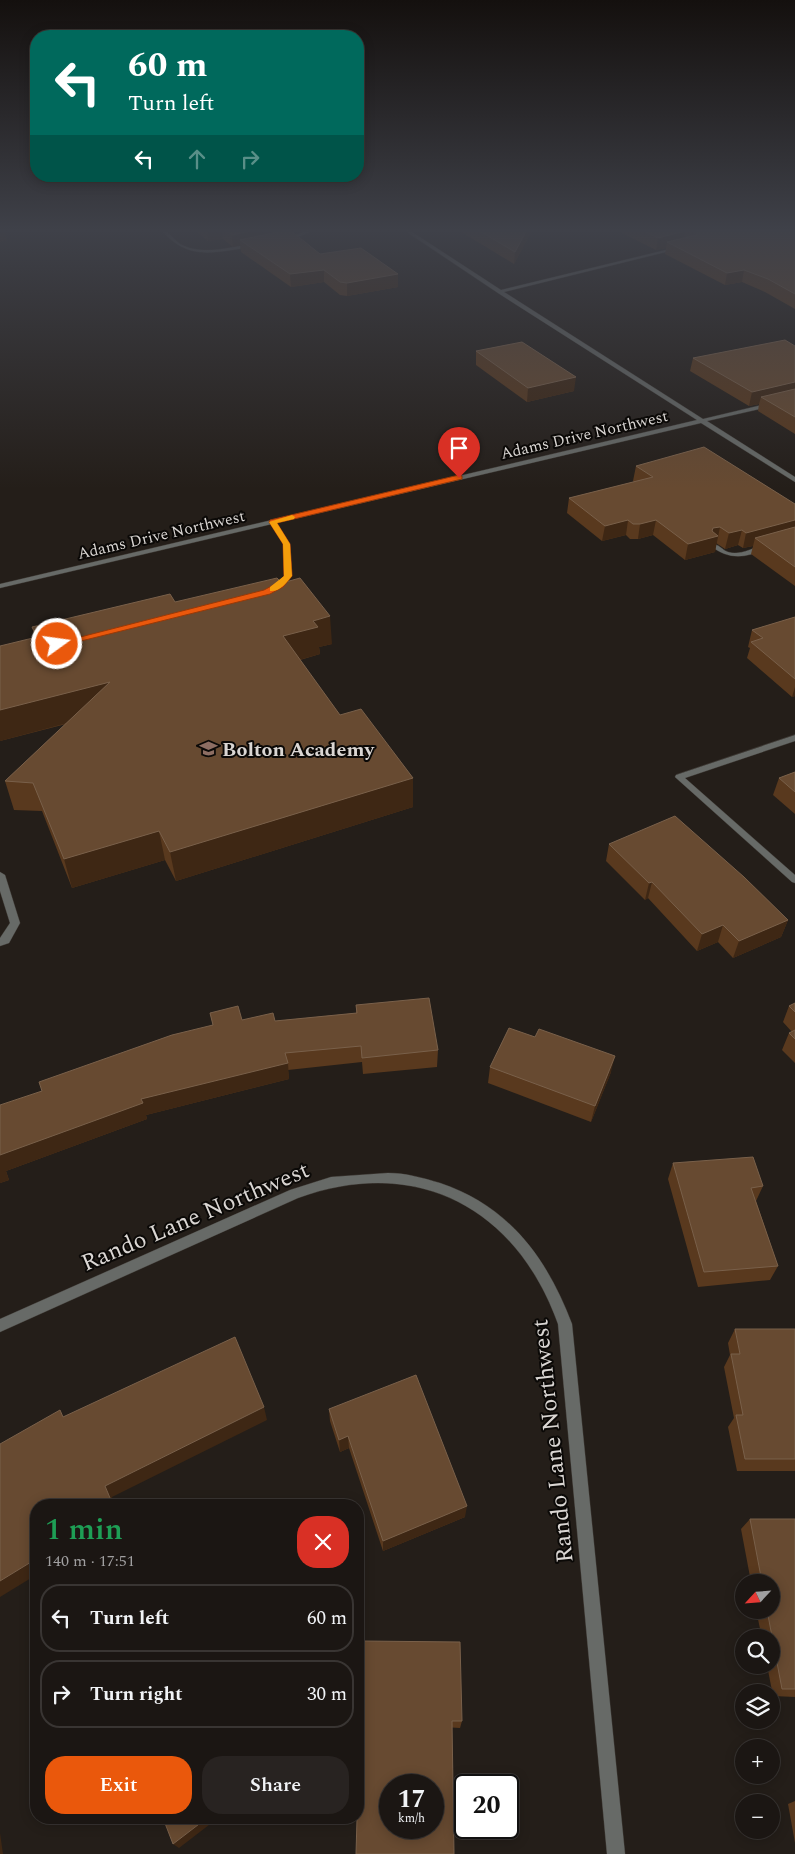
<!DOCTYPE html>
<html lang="en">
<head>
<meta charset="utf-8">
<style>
	body { margin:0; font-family:Spectral,serif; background:#282321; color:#f1f3f6; height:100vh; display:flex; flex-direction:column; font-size:19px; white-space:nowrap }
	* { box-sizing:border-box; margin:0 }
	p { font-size:16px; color:#a09fa0 }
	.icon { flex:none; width:28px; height:28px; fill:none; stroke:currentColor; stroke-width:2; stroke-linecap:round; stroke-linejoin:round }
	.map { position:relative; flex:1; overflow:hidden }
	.side { position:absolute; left:30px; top:1499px; width:334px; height:325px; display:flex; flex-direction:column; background:#1b1613; border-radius:20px; box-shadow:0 2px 12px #0003,0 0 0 1px #393533 }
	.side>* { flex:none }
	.guide { position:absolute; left:30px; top:30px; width:334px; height:152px; border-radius:20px; box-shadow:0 2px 12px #0003,0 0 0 1px #393533; background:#00695c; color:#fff; overflow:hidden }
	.needle { width:32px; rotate:244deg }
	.buttons { position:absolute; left:735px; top:1574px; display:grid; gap:10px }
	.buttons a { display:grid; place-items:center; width:45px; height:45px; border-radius:50%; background:#1b1613; box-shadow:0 2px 12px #0003,0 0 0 1px #393533; font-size:25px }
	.speed { position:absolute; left:379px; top:1774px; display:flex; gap:10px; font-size:25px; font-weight:700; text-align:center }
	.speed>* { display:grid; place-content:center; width:65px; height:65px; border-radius:50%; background:#1b1613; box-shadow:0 2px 12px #0003,0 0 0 1px #393533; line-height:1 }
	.speed small { font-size:12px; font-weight:400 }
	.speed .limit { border:2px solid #111; border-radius:8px; background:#fff; color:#111 }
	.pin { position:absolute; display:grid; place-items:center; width:42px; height:42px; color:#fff; margin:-51px -21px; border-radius:50% 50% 50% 0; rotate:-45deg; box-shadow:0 0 5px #0007 }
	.pin .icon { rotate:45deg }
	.me { position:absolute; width:55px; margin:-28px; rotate:76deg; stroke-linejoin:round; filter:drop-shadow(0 0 4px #0008) }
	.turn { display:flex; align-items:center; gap:18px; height:105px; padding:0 15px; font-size:22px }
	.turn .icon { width:65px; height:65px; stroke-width:2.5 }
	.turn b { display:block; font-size:35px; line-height:42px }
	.lanes { display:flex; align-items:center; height:48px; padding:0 15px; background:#0003; justify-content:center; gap:25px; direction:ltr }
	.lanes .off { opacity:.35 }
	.round { display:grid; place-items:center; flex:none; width:52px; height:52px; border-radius:20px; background:#282321 }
	.head { display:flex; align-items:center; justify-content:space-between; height:85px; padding:0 15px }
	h1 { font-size:30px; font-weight:600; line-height:38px; color:#1e9e55 }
	.primary-button { display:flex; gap:10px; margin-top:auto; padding:10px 15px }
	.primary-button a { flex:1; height:58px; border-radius:20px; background:#ea580c; color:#fff; font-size:20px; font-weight:600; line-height:58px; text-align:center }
	.primary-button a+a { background:#282321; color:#f1f3f6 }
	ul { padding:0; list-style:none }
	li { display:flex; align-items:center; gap:15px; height:68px; margin:0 10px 8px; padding:0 5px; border:2px solid #393533; border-radius:20px }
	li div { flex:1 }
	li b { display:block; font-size:19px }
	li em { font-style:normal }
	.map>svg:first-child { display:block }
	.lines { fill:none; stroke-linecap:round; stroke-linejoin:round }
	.service-casing { stroke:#3d3833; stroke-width:1 }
	.minor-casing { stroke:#3d3833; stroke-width:1 }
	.service { fill:#676a67; fill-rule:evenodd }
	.minor { fill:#676a67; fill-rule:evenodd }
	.wall { fill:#59391e }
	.shaded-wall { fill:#3e2714 }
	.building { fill:#674a31; stroke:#79604a; fill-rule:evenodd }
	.route { fill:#ea580c; stroke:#983908 }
	.slow { fill:#f59e0b }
	.labels { text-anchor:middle; stroke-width:4; stroke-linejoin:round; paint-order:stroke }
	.far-street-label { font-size:16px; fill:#dad6d3; stroke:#0b0907 }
	.poi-label { font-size:20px; font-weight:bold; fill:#dad6d3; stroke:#0b0907; text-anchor:start }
	.near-street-label { font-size:24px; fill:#dad6d3; stroke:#0b0907 }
</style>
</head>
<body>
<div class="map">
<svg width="795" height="1854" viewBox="0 0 795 1854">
	<rect width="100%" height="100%" fill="#241e19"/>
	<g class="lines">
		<defs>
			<g id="service">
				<path d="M 273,520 L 275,521 L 290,544 L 292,576 C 285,584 278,592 267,592 L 267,588 L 277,583 L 284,576 L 284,544 L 270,522 Z"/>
				<path d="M 711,544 C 718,543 721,549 728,552 C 739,556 753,548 763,545 L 766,547 C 748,559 728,560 711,546 Z"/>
				<polygon points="0,872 5,875 20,923 9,943 0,946 0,938 10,923 0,891"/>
			</g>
			<g id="minor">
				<path d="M 161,230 L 165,230 C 170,234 175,240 180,244 C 202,256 229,247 252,244 L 254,245 C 248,248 239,249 232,250 C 200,255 183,254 161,230 Z"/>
				<polygon points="305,230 309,230 310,232 288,241 284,240 306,231"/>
				<polygon points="404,230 409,230 501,290 678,247 678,249 504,292 703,419 795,397 795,401 707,421 795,477 795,482 701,423 0,588 0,584 697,420 498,293"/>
				<polygon points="795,735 795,741 685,778 795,875 795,883 792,882 675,777 676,775"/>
				<path d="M 388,1173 C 406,1173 423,1178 440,1183 C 509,1206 547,1258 572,1324 L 625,1854 L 607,1854 L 558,1324 C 516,1207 416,1155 298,1198 L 0,1332 L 0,1319 L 290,1190 L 331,1177 Z"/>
			</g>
		</defs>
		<use href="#service" class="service-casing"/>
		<use href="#minor" class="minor-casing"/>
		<use href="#service" class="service"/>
		<use href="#minor" class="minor"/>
	</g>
	<g class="wall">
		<polygon points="195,230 283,230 283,231 320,254 398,287 347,296 340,295 324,282 291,287 241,252 240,245 233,247 223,239 208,241"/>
		<polygon points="458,230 532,230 514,264"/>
		<polygon points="616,230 795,230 795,309 765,292 742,282 725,285 665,254 666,248 656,250"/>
		<polygon points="795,346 795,434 758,411 759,404 749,406 690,371 693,358"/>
		<polygon points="476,351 574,391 527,402 476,365"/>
		<polygon points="636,466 795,504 795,586 751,554 753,546 743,548 738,545 725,549 716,543 715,552 685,560 653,535 638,539 630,539 626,535 602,541 567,513 569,498 634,482 633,481"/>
		<polygon points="175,602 332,644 319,647 320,654 300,660 340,715 413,807 176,881 165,860 72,888 42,811 14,810 5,781 66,724 0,741 35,637 32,627"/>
		<polygon points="795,617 795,696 792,697 747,658 750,648 748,647 752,630"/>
		<polygon points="795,772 795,814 773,795 779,778"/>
		<polygon points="609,844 788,920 781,937 733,958 718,942 697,951 648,898 645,900 606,861"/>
		<polygon points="795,1003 795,1063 782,1050 789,1033 792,1032 783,1022 789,1006"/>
		<polygon points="356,1005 438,1050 437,1067 363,1074 362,1062 288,1070 289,1079 146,1115 147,1119 6,1171 9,1180 0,1183 42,1091 213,1025 210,1013 242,1020 275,1021 356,1013"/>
		<polygon points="490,1067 611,1072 591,1122 488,1083"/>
		<polygon points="673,1163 763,1186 756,1201 778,1266 770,1280 698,1287 668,1179"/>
		<polygon points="735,1329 795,1329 795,1471 737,1471 728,1427 734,1418 724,1367 730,1355 728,1343"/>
		<polygon points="329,1409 465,1517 383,1551 349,1448 340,1452 330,1421"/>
		<polygon points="750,1519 795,1519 795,1697 773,1696 767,1665 771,1665 771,1638 762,1638 756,1610 771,1610 771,1582 751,1582 741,1529"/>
		<polygon points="358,1677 462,1721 460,1728 358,1722"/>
		<polygon points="795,1801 795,1843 788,1804"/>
	</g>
	<g class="shaded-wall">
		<polygon points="0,230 5,230 7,240 0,242"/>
		<polygon points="207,230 222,230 223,239 208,241"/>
		<polygon points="255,230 283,230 284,236 240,240 240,245 233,247 232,235"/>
		<polygon points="527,230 532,230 514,264 515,252"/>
		<polygon points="685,231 683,243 667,242 666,248 656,250 658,238"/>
		<polygon points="324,270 324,282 291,287 290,274"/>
		<polygon points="744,270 742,282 725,285 727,273"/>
		<polygon points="398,274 398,287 347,296 347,283"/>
		<polygon points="576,377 574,391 527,402 528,388"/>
		<polygon points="795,382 795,396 761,397 759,404 749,406 752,392"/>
		<polygon points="628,520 626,535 602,541 605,526"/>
		<polygon points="656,520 653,535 638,539 640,524"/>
		<polygon points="795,520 795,535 755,538 753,546 743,548 746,533"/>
		<polygon points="720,527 715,552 685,560 688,544 713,528"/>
		<polygon points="742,530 738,545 725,549 729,533"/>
		<polygon points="330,616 332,644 319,647 320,654 285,664 283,636 313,621"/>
		<polygon points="110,682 116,710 0,741 0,710"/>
		<polygon points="795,687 795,696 792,697"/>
		<polygon points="413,778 413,807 176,881 170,852"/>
		<polygon points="159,831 165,860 72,888 64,859"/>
		<polygon points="652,882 648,898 645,900 649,883"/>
		<polygon points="788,920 781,937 733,958 739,941"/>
		<polygon points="723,925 718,942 697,951 702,934"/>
		<polygon points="615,1056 611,1072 591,1122 595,1106"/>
		<polygon points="288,1063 289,1079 146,1115 147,1119 6,1171 9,1180 0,1183 0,1155 141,1099"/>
		<polygon points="264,1407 267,1420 112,1497 115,1505 113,1505 105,1486"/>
		<polygon points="348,1436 349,1448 340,1452 339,1440"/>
		<polygon points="467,1506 465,1517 383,1551 383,1541"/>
		<polygon points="36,1559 36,1575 0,1597 0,1581"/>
		<polygon points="207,1818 218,1818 179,1848 173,1844"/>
		<polygon points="0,1833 3,1854 0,1854"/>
	</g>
	<g class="building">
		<polygon points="225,230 255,230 232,235"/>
		<polygon points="287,230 290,230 320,254 361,248 398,274 347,283 340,282 324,270 290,274 240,240"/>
		<polygon points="478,230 527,230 515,252"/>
		<polygon points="642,230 682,230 685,231 658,238"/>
		<polygon points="697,230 795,230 795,294 768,279 744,270 727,273 667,242 697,235"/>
		<polygon points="785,340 795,346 795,382 752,392 693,358"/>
		<polygon points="522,342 576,377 528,388 476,351"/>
		<polygon points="795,389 795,417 761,397"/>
		<polygon points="704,447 795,504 795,520 746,533 742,530 729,533 720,527 713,528 712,531 718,536 688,544 656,520 640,524 633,524 628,520 605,526 569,498 653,477 636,466"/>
		<polygon points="795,527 795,567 755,538"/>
		<polygon points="277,578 282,583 300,578 330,616 313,621 318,627 283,636 340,715 361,709 413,778 170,852 159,831 64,859 33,783 5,781 110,682 0,710 0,646 37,637 32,627 170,594 175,602"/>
		<polygon points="795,617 795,679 751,642 763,638 752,630"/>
		<polygon points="795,772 795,792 779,778"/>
		<polygon points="675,816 744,877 788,920 739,941 723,925 702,934 652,882 649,883 609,844"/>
		<polygon points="429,998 438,1050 362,1058 361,1046 285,1053 288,1063 141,1099 143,1103 0,1155 0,1105 42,1091 39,1082 172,1035 213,1025 210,1013 238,1006 242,1020 273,1013 275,1021 357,1013 356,1005"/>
		<polygon points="795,1003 795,1012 789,1006"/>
		<polygon points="509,1028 535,1037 539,1029 615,1056 595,1106 490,1067"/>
		<polygon points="795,1030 795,1039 789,1033"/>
		<polygon points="753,1157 763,1186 751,1188 778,1266 704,1272 673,1163"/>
		<polygon points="735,1329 795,1329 795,1459 745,1459 736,1415 743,1415 731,1354 740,1354"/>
		<polygon points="235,1337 264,1407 105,1486 113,1505 36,1505 36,1559 0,1581 0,1444 60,1410 63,1417"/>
		<polygon points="416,1375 467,1506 383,1541 348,1436 339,1440 329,1409"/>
		<polygon points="750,1519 795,1519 795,1689 782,1689 767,1610 771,1610 771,1582 762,1582"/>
		<path d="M 362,1641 L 460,1642 L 462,1721 L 452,1721 L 454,1854 L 356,1854 L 360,1714 L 358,1715 L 358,1677 L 361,1677 ZM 390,1785 L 432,1785 L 432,1828 L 390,1828 Z"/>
		<polygon points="163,1818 207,1818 173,1844"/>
	</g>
	<linearGradient id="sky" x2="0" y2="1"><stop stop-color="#14100e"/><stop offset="0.47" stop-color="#3f4149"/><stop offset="1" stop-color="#3f4149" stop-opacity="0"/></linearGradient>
	<rect width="795" height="489" fill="url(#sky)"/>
	<polygon class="route" points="459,475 462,476 462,479 277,523 290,544 292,576 283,587 270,594 57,647 53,644 264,590 277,583 284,576 283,544 269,522 270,520"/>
	<path class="slow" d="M 292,515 L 295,517 L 294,519 L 277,523 L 290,544 L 292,576 C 286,583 280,592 270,591 L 270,587 L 284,576 L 283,544 L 269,522 Z"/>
	<defs>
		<symbol id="school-bare" viewBox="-9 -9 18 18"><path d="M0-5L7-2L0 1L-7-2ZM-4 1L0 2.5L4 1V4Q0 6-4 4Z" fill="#8d6e63" stroke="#0b0907" stroke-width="2.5" paint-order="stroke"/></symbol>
	</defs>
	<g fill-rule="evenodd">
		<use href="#school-bare" x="196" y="736" width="25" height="25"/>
	</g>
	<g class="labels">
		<g class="far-street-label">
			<text transform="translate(584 434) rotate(-13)" y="6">Adams Drive Northwest</text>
			<text transform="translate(161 534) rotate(-13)" y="6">Adams Drive Northwest</text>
		</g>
		<g class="poi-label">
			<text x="222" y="756">Bolton Academy</text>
		</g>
		<g class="near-street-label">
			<text transform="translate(195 1216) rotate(-23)" y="8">Rando Lane Northwest</text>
			<text transform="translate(552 1441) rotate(-96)" y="8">Rando Lane Northwest</text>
		</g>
	</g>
</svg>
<div class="buttons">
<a><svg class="needle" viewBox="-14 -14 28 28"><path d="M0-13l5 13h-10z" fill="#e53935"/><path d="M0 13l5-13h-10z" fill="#a09fa0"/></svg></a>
<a><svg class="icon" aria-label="search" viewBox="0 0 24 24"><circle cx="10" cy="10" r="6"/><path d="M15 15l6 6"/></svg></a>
<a><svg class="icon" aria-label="layers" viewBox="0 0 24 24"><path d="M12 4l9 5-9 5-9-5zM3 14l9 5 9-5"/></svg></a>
<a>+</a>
<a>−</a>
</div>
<div class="speed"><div>17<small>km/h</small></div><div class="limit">20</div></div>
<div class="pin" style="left:459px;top:478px;background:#d93025"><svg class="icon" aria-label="arrive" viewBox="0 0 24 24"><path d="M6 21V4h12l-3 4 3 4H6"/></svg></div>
<svg class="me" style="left:57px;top:644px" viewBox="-20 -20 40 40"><circle r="17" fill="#ea580c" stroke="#fff" stroke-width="3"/><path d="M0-11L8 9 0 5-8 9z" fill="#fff"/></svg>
<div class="guide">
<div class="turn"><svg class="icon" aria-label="left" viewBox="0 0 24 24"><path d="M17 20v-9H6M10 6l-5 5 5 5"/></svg><div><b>60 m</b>Turn left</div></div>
<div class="lanes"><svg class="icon" aria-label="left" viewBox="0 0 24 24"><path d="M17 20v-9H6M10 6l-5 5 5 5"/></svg><svg class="icon off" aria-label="ahead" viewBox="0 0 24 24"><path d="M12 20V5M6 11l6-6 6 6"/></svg><svg class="icon off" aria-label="right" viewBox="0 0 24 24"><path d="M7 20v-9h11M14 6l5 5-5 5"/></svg></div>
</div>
<section class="side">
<div class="head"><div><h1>1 min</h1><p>140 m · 17:51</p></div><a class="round" style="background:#d93025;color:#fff"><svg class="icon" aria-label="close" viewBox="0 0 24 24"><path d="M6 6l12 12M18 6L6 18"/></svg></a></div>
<ul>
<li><svg class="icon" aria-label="left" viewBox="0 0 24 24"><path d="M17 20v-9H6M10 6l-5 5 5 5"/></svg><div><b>Turn left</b></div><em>60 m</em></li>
<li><svg class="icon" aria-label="right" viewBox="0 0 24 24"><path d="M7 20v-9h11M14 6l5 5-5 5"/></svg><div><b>Turn right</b></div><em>30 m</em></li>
</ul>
<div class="primary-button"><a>Exit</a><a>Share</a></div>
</section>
</div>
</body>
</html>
